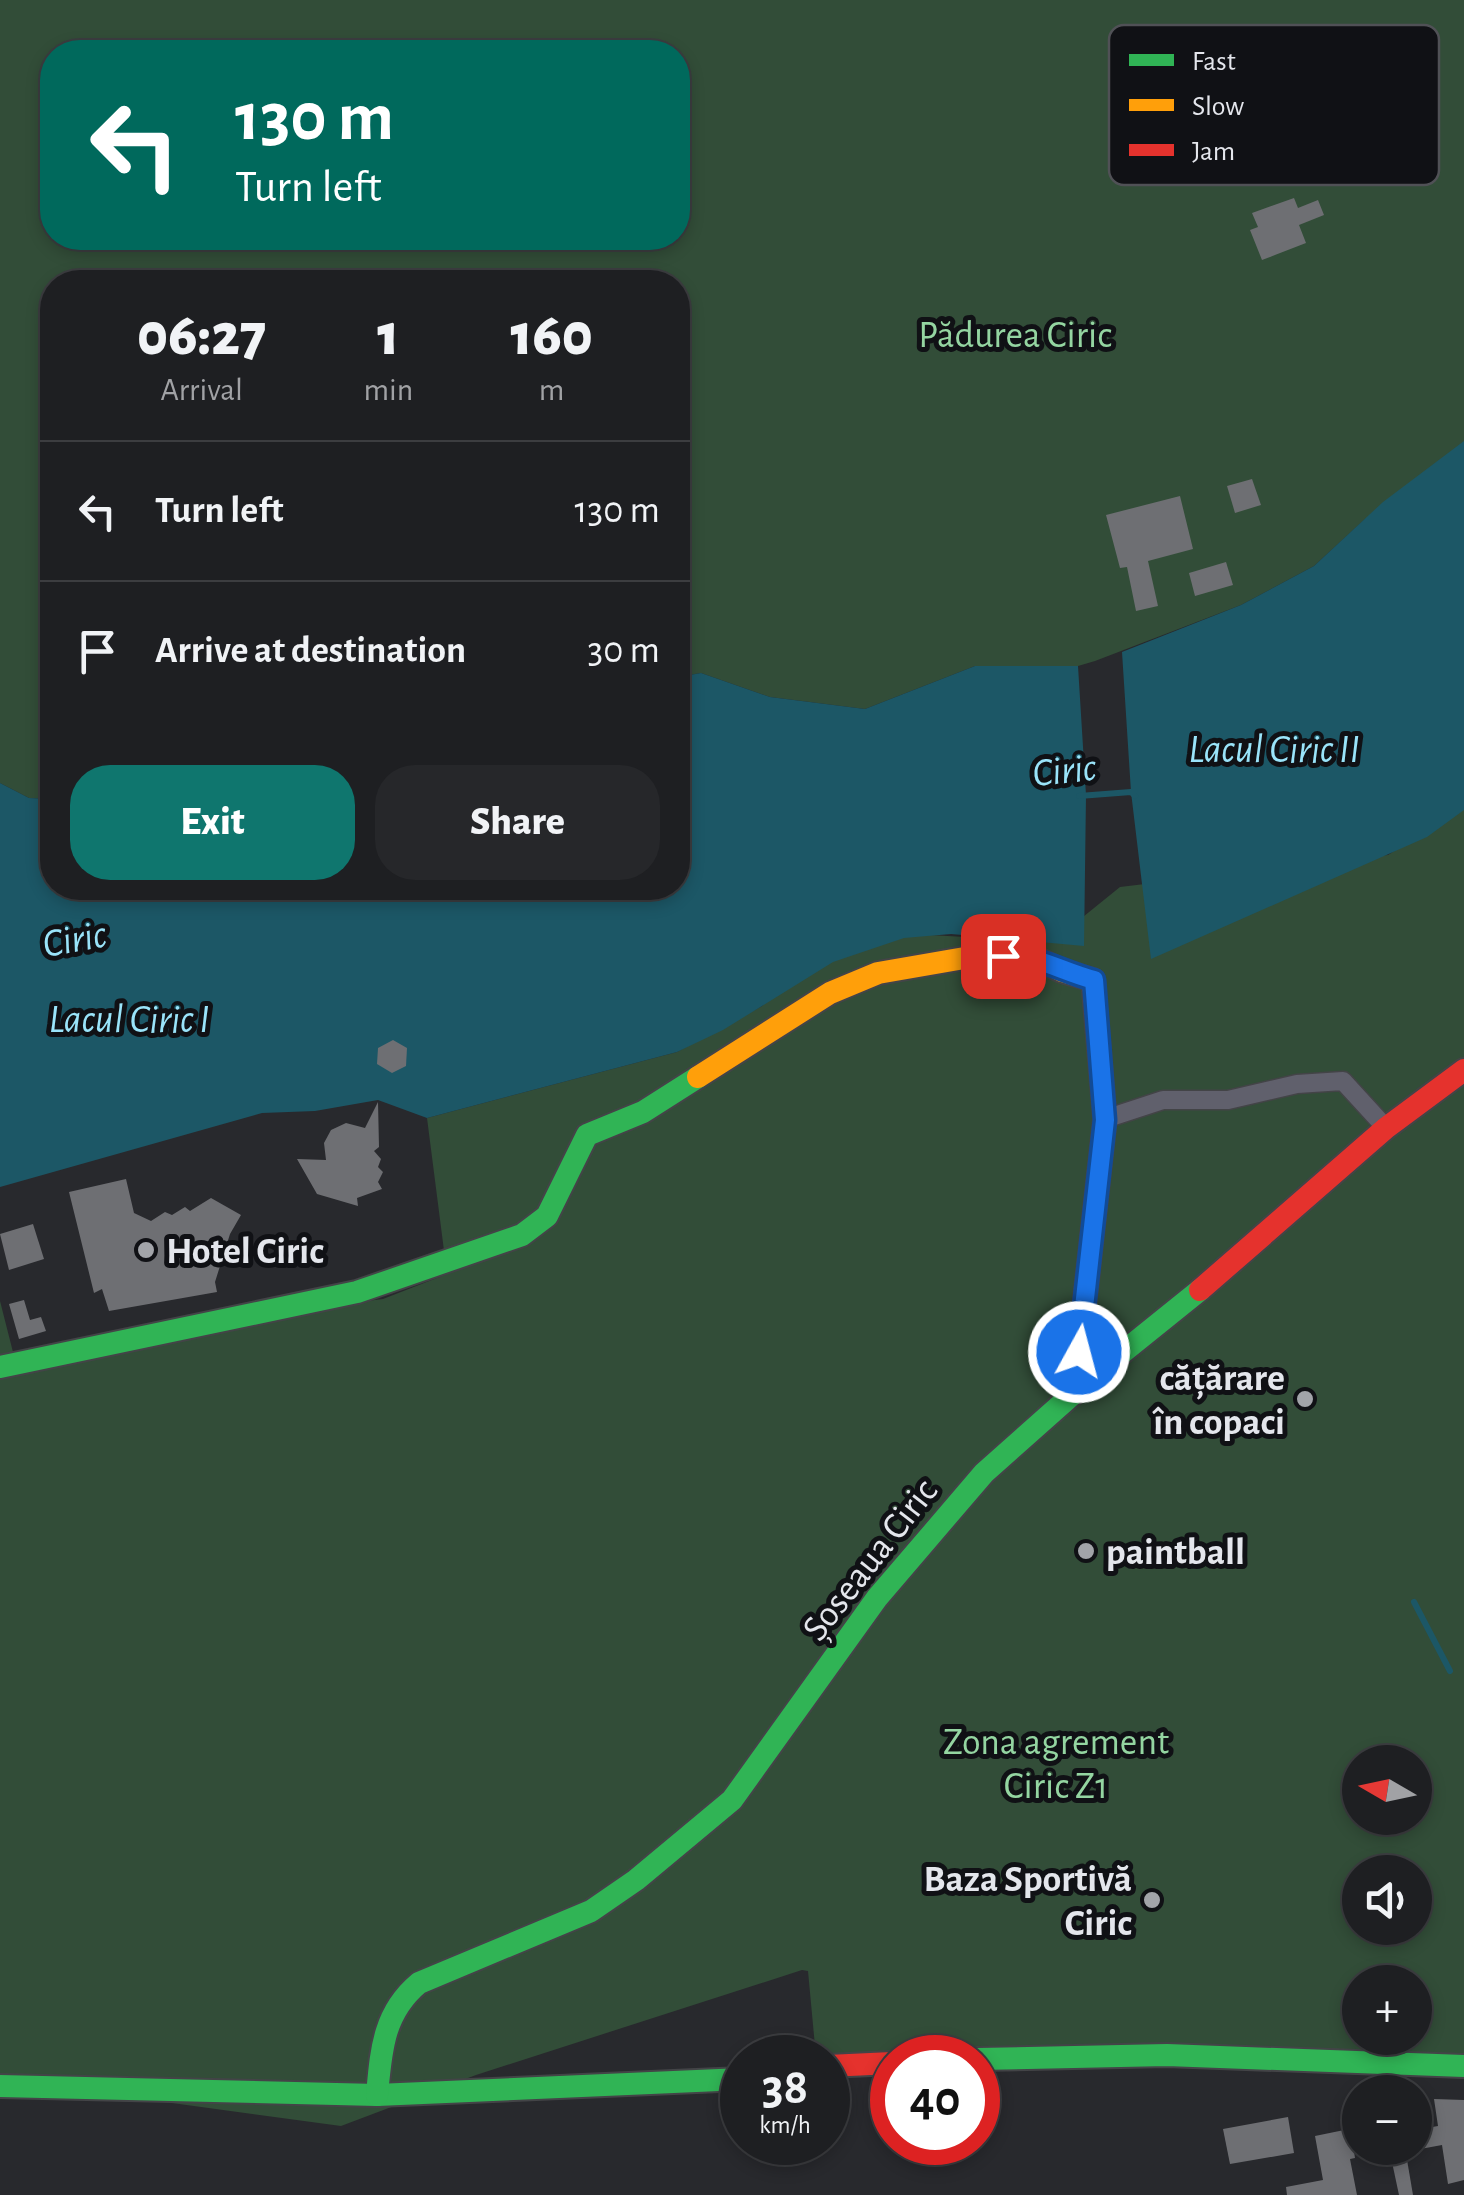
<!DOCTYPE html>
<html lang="en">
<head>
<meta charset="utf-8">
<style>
	body { margin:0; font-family:"Alegreya Sans",sans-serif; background:#26272a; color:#f1f3f6; height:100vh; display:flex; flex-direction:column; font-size:38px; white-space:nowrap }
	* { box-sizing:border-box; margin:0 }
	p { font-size:32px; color:#a1a2a5 }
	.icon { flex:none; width:55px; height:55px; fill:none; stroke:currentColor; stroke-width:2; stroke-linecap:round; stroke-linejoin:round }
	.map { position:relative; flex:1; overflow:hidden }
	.sheet { position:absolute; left:40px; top:270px; width:650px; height:630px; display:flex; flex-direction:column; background:#1e1f22; border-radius:40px; box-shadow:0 5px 15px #0003,0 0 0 2px #3c3d40 }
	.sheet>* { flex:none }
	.banner { position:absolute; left:40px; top:40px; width:650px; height:210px; border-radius:40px; box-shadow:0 5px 15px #0003,0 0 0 2px #3c3d40; background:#00695c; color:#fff; overflow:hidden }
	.needle { width:65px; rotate:279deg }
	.fabs { position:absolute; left:1342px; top:1745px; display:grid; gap:20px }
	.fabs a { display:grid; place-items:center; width:90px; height:90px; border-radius:50%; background:#1e1f22; box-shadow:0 5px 15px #0003,0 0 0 2px #3c3d40; font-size:50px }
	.speed { position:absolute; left:720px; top:2035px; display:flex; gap:20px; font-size:50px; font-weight:700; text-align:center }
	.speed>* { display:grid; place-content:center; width:130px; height:130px; border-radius:50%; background:#1e1f22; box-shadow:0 5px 15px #0003,0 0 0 2px #3c3d40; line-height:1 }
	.speed small { font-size:25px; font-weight:400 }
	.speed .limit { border:15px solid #d22; background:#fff; color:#111 }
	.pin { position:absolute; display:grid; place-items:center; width:85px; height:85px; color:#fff; margin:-42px; border-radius:20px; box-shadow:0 5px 15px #0006 }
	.me { position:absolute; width:110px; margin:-55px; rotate:7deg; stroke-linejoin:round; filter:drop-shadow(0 0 8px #0008) }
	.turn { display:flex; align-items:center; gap:35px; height:210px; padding:0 30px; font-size:45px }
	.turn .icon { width:130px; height:130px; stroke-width:2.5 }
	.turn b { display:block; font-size:70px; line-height:85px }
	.eta { display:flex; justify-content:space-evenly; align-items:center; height:170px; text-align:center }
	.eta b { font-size:60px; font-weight:800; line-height:70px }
	.cta { display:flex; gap:20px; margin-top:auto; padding:20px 30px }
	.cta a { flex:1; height:115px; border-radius:40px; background:#0f766e; color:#fff; font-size:40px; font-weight:800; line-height:115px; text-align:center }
	.cta a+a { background:#26272a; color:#f1f3f6 }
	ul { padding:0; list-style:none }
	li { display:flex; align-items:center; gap:30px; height:140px; padding:0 30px; border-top:2px solid #3c3d40 }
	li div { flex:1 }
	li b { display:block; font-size:38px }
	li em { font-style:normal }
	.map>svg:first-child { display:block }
	.green { fill:#324d38; fill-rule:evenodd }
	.water { fill:#1c5766 }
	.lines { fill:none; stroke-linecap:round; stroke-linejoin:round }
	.stream { stroke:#1c5766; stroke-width:6 }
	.building { fill:#6e6f73 }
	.street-casing { stroke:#434447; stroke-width:21 }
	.fast-casing { stroke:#434447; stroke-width:26 }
	.slow-casing { stroke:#434447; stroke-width:26 }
	.jam-casing { stroke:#434447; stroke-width:26 }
	.street { stroke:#60606c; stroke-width:18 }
	.fast { stroke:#30b455; stroke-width:22 }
	.slow { stroke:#ff9f0a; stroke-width:22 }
	.jam { stroke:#e5322d; stroke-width:22 }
	.route-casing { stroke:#114b97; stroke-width:25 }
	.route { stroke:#1a73e8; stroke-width:18 }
	.poi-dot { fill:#a2a4a9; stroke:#101115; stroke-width:4 }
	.labels { text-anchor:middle; stroke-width:10; stroke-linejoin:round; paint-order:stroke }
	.park-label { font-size:38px; fill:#94d5a1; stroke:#101115 }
	.poi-label { font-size:38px; font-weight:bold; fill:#e4e6ec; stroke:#101115; text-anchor:start }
	.street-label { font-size:38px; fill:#e4e6ec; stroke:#101115 }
	.water-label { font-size:40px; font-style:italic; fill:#9ae4fa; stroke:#101115 }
	.key { fill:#101115; stroke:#505156; stroke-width:2.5 }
	.key-label { font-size:28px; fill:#e4e6ec }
</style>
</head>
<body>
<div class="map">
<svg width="1464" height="2195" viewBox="0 0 1464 2195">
	<rect width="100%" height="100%" fill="#28292d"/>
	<g class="green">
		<path d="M 0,0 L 1464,0 L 1464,452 L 1364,520 L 1314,566 L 1241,605 L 1095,661 L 1078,666 L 975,666 L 865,709 L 770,697 L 701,673 L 678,677 L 678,282 L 52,282 L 52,799 L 29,798 L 0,783 ZM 52,52 L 678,52 L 678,238 L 52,238 Z"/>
		<path d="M 1464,807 L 1464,2066 L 816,2057 L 808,1971 L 802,1970 L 476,2075 L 341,2126 L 77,2090 L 0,2086 L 0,1301 L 14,1356 L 94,1335 L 383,1299 L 447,1274 L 427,1118 L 677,1052 L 762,1006 L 796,975 L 895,933 L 1052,942 L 1120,887 L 1388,855 ZM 1360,1762 L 1415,1762 L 1415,1818 L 1360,1818 ZM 1360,1872 L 1415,1872 L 1415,1928 L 1360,1928 ZM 1360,1982 L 1415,1982 L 1415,2038 L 1360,2038 Z"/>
	</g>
	<g class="water">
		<polygon points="1464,441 1464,810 1427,837 1151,959 1131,792 1122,652 1241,605 1314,566 1383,502"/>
		<polygon points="975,666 1078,666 1086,795 1084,946 951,934 904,938 833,962 723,1030 677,1052 427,1118 378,1100 315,1111 262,1113 0,1187 0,783 29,798 52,799 52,888 678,888 678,677 701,673 770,697 865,709"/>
	</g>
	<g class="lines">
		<g class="stream">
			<polyline points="1079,796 1131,792 1135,796"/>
			<polyline points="1414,1602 1450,1671"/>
		</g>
	</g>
	<g class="building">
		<polygon points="1294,198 1298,208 1318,200 1324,215 1299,225 1306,243 1262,260 1250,230 1258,227 1252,213"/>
		<polygon points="1252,479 1261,505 1235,513 1227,486"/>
		<polygon points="1180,496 1193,549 1148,561 1158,606 1136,611 1127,567 1120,568 1106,515"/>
		<polygon points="1226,562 1233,585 1195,596 1189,573"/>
		<polygon points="393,1040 407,1048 406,1066 392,1073 377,1064 378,1048"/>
		<polygon points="378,1102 379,1147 374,1151 381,1159 378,1167 383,1172 378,1182 382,1189 357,1198 358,1206 317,1194 297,1159 326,1160 324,1143 331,1130 346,1123 365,1128"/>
		<polygon points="126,1179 134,1213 151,1221 165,1212 172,1215 185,1207 190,1211 211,1198 241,1215 230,1234 215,1282 217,1292 109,1311 102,1289 94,1293 69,1192"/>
		<polygon points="33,1224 44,1259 9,1270 0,1234"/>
		<polygon points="24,1300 30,1320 41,1317 46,1331 19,1339 9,1304"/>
		<polygon points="1434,2099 1464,2100 1464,2180 1448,2184 1442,2145 1415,2150 1415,2130 1438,2126"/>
		<polygon points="1288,2117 1294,2153 1230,2164 1223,2129"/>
		<polygon points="1354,2128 1357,2144 1353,2145 1355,2158 1350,2159 1357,2195 1287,2195 1286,2187 1323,2180 1315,2136"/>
		<polygon points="1389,2148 1405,2148 1413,2195 1399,2195"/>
	</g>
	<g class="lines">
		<defs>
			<polyline id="street" points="1105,1119 1163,1100 1228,1100 1297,1084 1343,1081 1386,1128"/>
			<g id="fast">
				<polyline points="0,1367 357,1292 522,1235 547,1216 587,1135 643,1112 698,1077"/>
				<polyline points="1092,1377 1079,1352 1105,1119 1097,1026"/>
				<polyline points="978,2059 1167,2055 1464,2066"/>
				<polyline points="0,2086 377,2095 742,2079"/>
				<path d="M 377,2095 C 381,2051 383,2013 419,1983 L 591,1911 L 636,1880 L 732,1800 L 877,1598 L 984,1473 L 1092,1377 L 1200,1290"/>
			</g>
			<polyline id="slow" points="698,1077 830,993 878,973 976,956 1030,955 1062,971 1093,980 1097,1026"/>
			<g id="jam">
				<polyline points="1200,1290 1386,1128 1464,1070"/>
				<polyline points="828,2066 892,2063"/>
			</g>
		</defs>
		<use href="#street" class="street-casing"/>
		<use href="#fast" class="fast-casing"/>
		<use href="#slow" class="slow-casing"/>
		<use href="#jam" class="jam-casing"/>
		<use href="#street" class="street"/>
		<use href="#fast" class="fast"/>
		<use href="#slow" class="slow"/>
		<use href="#jam" class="jam"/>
	</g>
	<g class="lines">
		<defs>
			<path id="route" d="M 1003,956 C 1038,955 1060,971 1094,980 L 1105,1120 L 1079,1352"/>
		</defs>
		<use href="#route" class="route-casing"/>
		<use href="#route" class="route"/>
	</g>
	<g class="poi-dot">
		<circle cx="146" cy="1250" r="10"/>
		<circle cx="1305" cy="1399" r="10"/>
		<circle cx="1086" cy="1551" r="10"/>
		<circle cx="1152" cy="1900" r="10"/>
	</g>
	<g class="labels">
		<g class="park-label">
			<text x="1015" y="347">Pădurea Ciric</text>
			<text x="1056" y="1754">Zona agrement<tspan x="1056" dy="44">Ciric Z1</tspan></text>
		</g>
		<g class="poi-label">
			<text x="166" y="1263">Hotel Ciric</text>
			<text x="1285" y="1390" text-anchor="end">cățărare<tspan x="1285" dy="44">în copaci</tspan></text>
			<text x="1106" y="1564">paintball</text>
			<text x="1132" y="1891" text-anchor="end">Baza Sportivă<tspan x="1132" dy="44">Ciric</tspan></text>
		</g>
		<g class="street-label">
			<text transform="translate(869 1559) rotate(-52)" y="13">Șoseaua Ciric</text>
		</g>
		<g class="water-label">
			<text x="1274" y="762">Lacul Ciric II</text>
			<text transform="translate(1064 769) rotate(-6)" y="14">Ciric</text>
			<text transform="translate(74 938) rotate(-10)" y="14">Ciric</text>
			<text x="129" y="1032">Lacul Ciric I</text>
		</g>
	</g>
	<rect x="1109" y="25" width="330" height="160" rx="15" class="key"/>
	<rect x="1129" y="54" width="45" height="12" fill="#30b455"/>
	<rect x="1129" y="99" width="45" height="12" fill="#ff9f0a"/>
	<rect x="1129" y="144" width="45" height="12" fill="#e5322d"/>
	<g class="key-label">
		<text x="1192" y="70">Fast</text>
		<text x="1192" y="115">Slow</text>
		<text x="1192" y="160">Jam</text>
	</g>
</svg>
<div class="fabs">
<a><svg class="needle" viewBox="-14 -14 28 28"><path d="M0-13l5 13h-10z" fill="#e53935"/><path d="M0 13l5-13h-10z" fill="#a1a2a5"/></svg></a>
<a><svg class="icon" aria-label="sound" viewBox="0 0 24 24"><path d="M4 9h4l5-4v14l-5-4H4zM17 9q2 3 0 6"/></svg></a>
<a>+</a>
<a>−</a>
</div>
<div class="speed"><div>38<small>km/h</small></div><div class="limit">40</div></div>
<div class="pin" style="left:1003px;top:956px;background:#d93025"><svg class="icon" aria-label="arrive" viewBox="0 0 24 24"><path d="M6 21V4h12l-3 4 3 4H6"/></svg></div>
<svg class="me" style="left:1079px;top:1352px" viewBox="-20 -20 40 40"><circle r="17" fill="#1a73e8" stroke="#fff" stroke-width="3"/><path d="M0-11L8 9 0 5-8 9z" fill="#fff"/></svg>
<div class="banner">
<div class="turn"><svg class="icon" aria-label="left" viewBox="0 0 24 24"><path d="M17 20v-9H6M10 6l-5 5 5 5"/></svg><div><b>130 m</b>Turn left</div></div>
</div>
<section class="sheet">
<div class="eta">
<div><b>06:27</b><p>Arrival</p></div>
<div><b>1</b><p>min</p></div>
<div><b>160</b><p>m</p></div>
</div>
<ul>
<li><svg class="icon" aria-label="left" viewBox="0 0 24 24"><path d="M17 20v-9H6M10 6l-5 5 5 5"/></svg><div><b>Turn left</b></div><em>130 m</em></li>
<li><svg class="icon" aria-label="arrive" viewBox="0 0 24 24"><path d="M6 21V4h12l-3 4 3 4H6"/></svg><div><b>Arrive at destination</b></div><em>30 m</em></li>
</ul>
<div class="cta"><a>Exit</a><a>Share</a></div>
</section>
</div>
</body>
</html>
